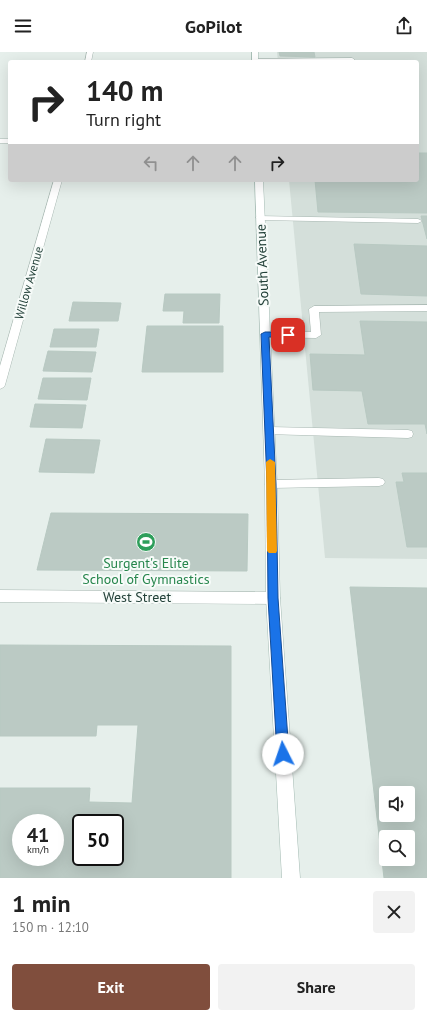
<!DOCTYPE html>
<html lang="en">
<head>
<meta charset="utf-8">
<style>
	body { margin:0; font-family:"PT Sans",sans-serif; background:#f2f2f2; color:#222; height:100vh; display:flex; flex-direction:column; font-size:15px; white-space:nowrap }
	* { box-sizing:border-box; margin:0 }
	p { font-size:13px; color:#767676 }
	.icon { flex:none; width:22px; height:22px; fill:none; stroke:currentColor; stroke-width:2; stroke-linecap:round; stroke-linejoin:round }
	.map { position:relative; height:826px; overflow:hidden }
	.panel { display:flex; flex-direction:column; background:#fff; flex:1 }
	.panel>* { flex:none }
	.hud { position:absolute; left:8px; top:8px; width:411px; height:122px; border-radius:4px; box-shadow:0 4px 16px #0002; background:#fff; color:#222; overflow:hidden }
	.fabs { position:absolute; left:379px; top:734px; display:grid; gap:8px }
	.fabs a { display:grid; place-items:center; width:36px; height:36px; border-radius:4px; background:#fff; box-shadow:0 4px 16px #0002; font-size:20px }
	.speed { position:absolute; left:12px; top:762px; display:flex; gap:8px; font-size:20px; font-weight:700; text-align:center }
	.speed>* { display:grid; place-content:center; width:52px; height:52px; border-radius:50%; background:#fff; box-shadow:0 4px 16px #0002; line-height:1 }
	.speed small { font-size:10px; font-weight:400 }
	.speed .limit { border:2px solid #111; border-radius:6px; background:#fff; color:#111 }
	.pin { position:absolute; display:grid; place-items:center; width:34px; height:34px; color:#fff; margin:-17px; border-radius:8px; box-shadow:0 2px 6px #0006 }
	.me { position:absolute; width:44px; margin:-22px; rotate:356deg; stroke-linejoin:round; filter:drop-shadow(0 0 3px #0008) }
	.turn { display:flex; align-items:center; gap:14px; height:84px; padding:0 12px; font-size:18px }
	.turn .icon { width:52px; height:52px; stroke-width:2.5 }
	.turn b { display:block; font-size:28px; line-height:34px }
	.lanes { display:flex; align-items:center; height:38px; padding:0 12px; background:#0003; justify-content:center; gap:20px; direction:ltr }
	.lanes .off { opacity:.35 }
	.round { display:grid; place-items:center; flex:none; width:42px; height:42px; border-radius:4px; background:#f2f2f2 }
	.headline { display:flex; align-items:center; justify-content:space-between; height:68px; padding:0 12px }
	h1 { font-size:24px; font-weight:700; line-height:30px }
	.cta { display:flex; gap:8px; margin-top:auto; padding:8px 12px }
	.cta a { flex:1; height:46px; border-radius:4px; background:#804e3d; color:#fff; font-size:16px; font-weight:700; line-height:46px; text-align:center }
	.cta a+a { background:#f2f2f2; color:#222 }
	header { display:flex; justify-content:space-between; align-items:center; height:52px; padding:0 12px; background:#fff; font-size:18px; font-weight:700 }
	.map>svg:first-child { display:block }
	.built { fill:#d4dfda }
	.building { fill:#bbcac4; stroke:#b8c9c2; fill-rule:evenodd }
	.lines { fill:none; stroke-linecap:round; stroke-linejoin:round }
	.lane-casing { stroke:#a8b8b2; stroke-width:1 }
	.street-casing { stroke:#a8b8b2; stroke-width:1 }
	.secondary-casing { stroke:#a4bbb3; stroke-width:1 }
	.lane { fill:#fff; fill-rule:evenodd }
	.street { fill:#fff; fill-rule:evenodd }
	.secondary { fill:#fff; fill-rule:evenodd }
	.route { fill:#1a73e8; stroke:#114b97 }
	.slow { fill:#f59e0b }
	.labels { text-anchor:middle; stroke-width:4; stroke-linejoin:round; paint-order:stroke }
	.far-street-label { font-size:12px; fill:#24423a; stroke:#f7fbf9 }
	.street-label { font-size:14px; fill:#24423a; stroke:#f7fbf9 }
	.leisure-label { font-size:14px; fill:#27864d; stroke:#f7fbf9 }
</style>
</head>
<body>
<header><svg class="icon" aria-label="menu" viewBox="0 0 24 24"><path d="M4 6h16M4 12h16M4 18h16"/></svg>GoPilot<svg class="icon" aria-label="share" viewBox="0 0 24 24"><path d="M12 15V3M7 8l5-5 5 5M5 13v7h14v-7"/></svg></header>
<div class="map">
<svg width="427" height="826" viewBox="0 0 427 826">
	<rect width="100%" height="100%" fill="#e6efeb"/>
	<polygon class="built" points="277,0 427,0 427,507 325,506 289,128 417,128 417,10 278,10"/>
	<g class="building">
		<polygon points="279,0 314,0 315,5 280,4"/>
		<polygon points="417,101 427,101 427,161 318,160 315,128 417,128"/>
		<polygon points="421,164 427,164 427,187"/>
		<polygon points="354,192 427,194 427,244 361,242"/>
		<polygon points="165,242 220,242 219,271 183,271 184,259 163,259"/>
		<polygon points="73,250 121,251 118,269 69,269"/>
		<polygon points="360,269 427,270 427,382 425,372 368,372 362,339 313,338 310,302 365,303"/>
		<polygon points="147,274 223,274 223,320 142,320"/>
		<polygon points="54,277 99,277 96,295 50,295"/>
		<polygon points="48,299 96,300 92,320 43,319"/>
		<polygon points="43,326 91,326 87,348 38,347"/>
		<polygon points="35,352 86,353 82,376 30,375"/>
		<polygon points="46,387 100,388 94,421 39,420"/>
		<polygon points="402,421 427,421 427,495 407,495 396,430 404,430"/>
		<polygon points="51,461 248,462 247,519 37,518"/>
		<path d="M 350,535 L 427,536 L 427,826 L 384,826 ZM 386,741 L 408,741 L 408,763 L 386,763 ZM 386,785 L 408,785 L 408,807 L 386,807 Z"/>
		<path d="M 0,593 L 231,594 L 231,826 L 0,826 L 0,736 L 90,736 L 89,750 L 132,751 L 138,673 L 97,673 L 96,684 L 0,684 ZM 21,771 L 55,771 L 55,805 L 21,805 ZM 81,771 L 115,771 L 115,805 L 81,805 Z"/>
	</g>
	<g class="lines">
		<defs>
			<g id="lane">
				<polygon points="352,6 354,7 355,10 252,9 255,7"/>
				<polygon points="257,164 418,167 422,169 418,171 260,168 256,166"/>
				<polygon points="427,253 427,259 319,260 321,283 316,286 265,285 260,282 265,279 311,280 309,257 314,254"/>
				<polygon points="269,375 408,378 412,379 413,382 412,385 408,386 265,382 264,379 265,376"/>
				<polygon points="379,426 383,427 385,430 383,433 379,434 271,436 267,435 265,432 267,429 271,428"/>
			</g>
			<g id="street">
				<polygon points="87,0 93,0 91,10 85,10"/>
				<rect x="0" y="87" width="10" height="4"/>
				<polygon points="54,128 62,128 5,333 4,335 0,337 0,314"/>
				<polygon points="0,538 273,540 278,542 280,546 278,550 273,552 0,550"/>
			</g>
			<g id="secondary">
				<rect x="252" y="0" width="6" height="10"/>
				<polygon points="255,128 263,128 277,432 280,546 300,826 282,826 266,546 265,432"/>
			</g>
		</defs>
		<use href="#lane" class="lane-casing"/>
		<use href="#street" class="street-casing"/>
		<use href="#secondary" class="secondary-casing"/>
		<use href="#lane" class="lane"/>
		<use href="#street" class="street"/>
		<use href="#secondary" class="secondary"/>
	</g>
	<polygon class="route" points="265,280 288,280 291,283 288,285 269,285 276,432 278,546 289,702 287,705 283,707 279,705 277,702 268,546 267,432 261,282"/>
	<polygon class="slow" points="270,407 275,410 277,499 276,501 269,501 267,499 266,410"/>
	<defs>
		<symbol id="stadium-disc" viewBox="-11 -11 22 22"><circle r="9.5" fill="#2e9e5b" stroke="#f7fbf9"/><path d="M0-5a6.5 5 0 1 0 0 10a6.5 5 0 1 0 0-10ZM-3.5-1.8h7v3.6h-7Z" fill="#fff"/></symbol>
	</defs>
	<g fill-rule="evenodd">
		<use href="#stadium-disc" x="135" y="479" width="22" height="22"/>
	</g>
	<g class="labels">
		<g class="far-street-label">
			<text transform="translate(29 231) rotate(-74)" y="4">Willow Avenue</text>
		</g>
		<g class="street-label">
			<text transform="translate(262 213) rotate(-92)" y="5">South Avenue</text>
			<text x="137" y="550">West Street</text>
		</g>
		<g class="leisure-label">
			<text x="146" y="516">Surgent's Elite<tspan x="146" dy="16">School of Gymnastics</tspan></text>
		</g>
	</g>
</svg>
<div class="fabs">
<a><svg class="icon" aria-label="sound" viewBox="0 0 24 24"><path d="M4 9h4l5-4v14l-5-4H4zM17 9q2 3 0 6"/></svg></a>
<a><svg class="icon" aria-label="search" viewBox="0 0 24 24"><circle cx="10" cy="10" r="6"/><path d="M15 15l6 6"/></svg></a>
</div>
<div class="speed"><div>41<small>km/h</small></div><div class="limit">50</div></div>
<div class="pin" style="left:288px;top:283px;background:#d93025"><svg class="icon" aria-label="arrive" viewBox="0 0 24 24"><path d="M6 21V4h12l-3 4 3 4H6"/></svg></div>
<svg class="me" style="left:283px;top:702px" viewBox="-20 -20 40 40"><circle r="19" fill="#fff"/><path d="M0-13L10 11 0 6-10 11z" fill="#1a73e8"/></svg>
<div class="hud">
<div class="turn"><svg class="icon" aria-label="right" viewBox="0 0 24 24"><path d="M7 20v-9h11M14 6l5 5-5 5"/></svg><div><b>140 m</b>Turn right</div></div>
<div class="lanes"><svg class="icon off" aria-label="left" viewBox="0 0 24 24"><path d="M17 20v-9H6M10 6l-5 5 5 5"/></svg><svg class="icon off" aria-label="ahead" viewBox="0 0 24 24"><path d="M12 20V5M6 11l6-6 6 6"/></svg><svg class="icon off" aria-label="ahead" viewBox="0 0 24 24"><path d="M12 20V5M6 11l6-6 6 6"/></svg><svg class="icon" aria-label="right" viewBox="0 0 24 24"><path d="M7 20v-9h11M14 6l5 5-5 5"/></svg></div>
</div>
</div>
<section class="panel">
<div class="headline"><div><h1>1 min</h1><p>150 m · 12:10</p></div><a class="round"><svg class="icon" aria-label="close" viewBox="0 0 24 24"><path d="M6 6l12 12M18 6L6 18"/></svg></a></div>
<div class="cta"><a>Exit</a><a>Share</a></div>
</section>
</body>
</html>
